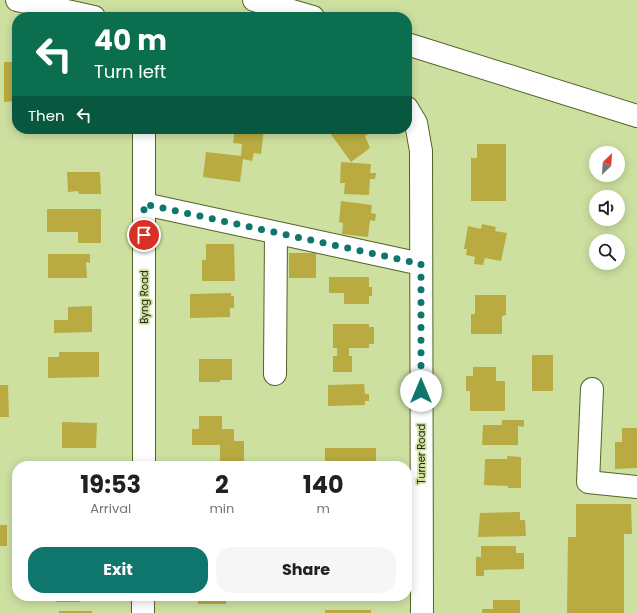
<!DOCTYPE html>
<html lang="en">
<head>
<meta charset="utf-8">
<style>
	body { margin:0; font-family:Poppins,sans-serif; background:#f6f6f6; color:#202124; height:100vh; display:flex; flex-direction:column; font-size:15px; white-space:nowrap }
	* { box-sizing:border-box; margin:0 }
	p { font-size:13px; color:#757577 }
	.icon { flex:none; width:22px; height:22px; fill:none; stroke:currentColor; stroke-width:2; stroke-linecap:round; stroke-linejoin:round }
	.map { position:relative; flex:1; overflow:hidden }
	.side { position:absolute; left:12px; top:461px; width:400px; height:140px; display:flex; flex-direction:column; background:#fff; border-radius:16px; box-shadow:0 2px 10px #0003 }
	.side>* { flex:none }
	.banner { position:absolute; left:12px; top:12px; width:400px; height:122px; border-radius:16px; box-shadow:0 2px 10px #0003; background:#0b6e4f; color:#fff; overflow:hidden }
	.needle { width:26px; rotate:25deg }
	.tools { position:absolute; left:589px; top:146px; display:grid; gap:8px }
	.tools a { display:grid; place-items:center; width:36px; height:36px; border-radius:50%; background:#fff; box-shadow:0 2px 10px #0003; font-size:20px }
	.pin { position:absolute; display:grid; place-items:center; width:34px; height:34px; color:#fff; margin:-17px; border:2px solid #fff; border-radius:50%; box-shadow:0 1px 4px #0007 }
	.me { position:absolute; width:44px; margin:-22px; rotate:0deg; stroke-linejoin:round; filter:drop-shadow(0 0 3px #0008) }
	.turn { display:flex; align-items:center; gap:14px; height:84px; padding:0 16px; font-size:18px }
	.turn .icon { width:52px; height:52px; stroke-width:2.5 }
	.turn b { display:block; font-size:28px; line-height:34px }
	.then { display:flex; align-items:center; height:38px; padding:0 16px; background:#0003; gap:8px; font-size:15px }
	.eta { display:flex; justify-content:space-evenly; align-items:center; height:68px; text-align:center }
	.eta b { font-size:24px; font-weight:700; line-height:28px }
	.primary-button { display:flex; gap:8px; margin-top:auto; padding:8px 16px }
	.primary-button a { flex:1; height:46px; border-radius:16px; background:#0f766e; color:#fff; font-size:16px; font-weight:700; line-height:46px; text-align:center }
	.primary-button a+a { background:#f6f6f6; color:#202124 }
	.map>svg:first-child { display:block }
	.building { fill:#b9ab41 }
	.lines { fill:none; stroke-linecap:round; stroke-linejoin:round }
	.minor-casing { stroke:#536227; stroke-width:24 }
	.highway-casing { stroke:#536227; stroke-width:24 }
	.minor { stroke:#fff; stroke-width:22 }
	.highway { stroke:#fff; stroke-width:22 }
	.route { stroke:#0f766e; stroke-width:7; stroke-dasharray:0 12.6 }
	.labels { text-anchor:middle; stroke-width:3.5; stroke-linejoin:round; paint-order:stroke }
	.street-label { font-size:10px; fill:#20270e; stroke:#cde0a0 }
</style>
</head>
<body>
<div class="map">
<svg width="637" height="613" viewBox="0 0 637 613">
	<rect width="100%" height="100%" fill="#cde0a0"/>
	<g class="building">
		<polygon points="4,62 17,62 17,101 4,102"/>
		<rect x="52" y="129" width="27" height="4"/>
		<polygon points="235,129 264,129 261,154 254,153 252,161 243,159 240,182 203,177 206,152 241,156 242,144 233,143"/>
		<polygon points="327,129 366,129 369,133 365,136 370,148 351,162"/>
		<polygon points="477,144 506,144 506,201 471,201 471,158 477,158"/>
		<polygon points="341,162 371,164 370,173 376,173 375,179 370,179 369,195 344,194 345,183 340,183"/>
		<polygon points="67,172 100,172 101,194 79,194 78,191 68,192"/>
		<polygon points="341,201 372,205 371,213 376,214 375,221 370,220 368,237 342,234 343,223 339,222"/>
		<polygon points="47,209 101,209 101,243 78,243 78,232 47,232"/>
		<polygon points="482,224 496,227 495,231 507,233 501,261 485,258 483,265 474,264 475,257 466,255 467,249 464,249 468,226 481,229"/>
		<polygon points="206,244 234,244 235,281 202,281 202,260 206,260"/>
		<rect x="289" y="253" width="27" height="25"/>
		<polygon points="48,254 90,254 90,263 86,262 87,278 48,278"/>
		<polygon points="329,277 369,277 369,287 372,287 372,296 369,296 369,304 344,304 344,293 329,293"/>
		<polygon points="231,293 231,296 234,296 234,308 230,308 230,317 190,318 190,294"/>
		<polygon points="475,295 506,295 506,315 502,316 502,334 471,334 471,314 475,314"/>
		<polygon points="92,306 92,332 54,333 54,320 68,320 68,307"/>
		<polygon points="333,324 369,324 369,327 374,327 374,344 369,344 369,348 349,348 349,356 352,356 352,372 333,372 333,356 337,356 337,348 333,348"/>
		<polygon points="59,352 99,352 99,377 48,378 48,357 59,357"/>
		<rect x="532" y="355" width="21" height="36"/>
		<polygon points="199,359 232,359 232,380 220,380 220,382 199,382"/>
		<polygon points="473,367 496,367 496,381 505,381 505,411 470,411 470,391 466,391 466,376 473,376"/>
		<polygon points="364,384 365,394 369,394 369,401 365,401 365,405 328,406 328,385"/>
		<polygon points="0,385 8,385 9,417 0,417"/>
		<polygon points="199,416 222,416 222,429 234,429 234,441 244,441 244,466 220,466 220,445 192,445 192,429 199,429"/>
		<polygon points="502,420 524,420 524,427 518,426 518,445 482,445 483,425 502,425"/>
		<polygon points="62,422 97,423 96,448 62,448"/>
		<polygon points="622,428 637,428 637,468 615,469 615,442 622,442"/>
		<rect x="325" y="448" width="51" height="18"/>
		<polygon points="507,456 521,457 521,488 508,488 508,486 484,485 485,459 507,459"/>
		<polygon points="576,504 631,504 632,534 624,534 624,613 567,613 568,537 576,537"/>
		<polygon points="520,512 520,520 525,520 526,536 478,537 480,513"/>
		<rect x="0" y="525" width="7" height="21"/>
		<polygon points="481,546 516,546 516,553 524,553 524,569 484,570 484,576 476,576 476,557 481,557"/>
		<rect x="56" y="596" width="24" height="6"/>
		<rect x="198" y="596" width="28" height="8"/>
		<rect x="332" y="596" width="44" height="4"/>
		<polygon points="493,600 520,600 520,613 482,613 482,609 493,609"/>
		<rect x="325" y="610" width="46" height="3"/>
		<rect x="59" y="611" width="33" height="2"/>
	</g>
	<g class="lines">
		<defs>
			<g id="minor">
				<polyline points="17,0 94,17"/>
				<polyline points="407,108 416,123 421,151 422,613"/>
				<polyline points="144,204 421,264"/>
				<polyline points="275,374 276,233"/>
				<polyline points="592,389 588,482 637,487"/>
				<polyline points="144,466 144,129"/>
				<polyline points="143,613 143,596"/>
			</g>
			<g id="highway">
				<polyline points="254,0 313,17"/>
				<polyline points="407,44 637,116"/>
			</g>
		</defs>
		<use href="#minor" class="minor-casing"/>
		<use href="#highway" class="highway-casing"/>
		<use href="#minor" class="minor"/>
		<use href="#highway" class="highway"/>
	</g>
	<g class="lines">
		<polyline class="route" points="144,235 144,204 421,264 421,391"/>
	</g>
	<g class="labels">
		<g class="street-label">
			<text transform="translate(144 297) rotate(-90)" y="4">Byng Road</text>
			<text transform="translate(421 454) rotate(-90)" y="4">Turner Road</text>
		</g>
	</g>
</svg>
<div class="tools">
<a><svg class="needle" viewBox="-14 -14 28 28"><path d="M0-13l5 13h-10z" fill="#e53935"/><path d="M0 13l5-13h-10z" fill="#757577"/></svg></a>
<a><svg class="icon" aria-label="sound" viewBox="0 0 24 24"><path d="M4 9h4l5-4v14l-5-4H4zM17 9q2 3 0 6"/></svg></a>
<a><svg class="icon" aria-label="search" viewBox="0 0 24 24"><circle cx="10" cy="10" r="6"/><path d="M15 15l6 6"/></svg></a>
</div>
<div class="pin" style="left:144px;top:235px;background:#d93025"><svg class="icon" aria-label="arrive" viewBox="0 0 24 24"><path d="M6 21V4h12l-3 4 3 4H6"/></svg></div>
<svg class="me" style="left:421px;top:391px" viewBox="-20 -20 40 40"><circle r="19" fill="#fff"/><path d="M0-13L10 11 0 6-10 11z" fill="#0f766e"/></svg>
<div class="banner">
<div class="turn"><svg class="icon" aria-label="left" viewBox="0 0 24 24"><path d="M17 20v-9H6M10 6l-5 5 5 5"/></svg><div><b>40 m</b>Turn left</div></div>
<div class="then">Then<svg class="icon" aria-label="left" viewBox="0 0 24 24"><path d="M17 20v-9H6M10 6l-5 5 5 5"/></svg></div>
</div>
<section class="side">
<div class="eta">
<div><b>19:53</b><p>Arrival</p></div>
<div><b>2</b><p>min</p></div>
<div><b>140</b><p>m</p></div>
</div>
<div class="primary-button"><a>Exit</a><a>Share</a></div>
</section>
</div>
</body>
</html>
